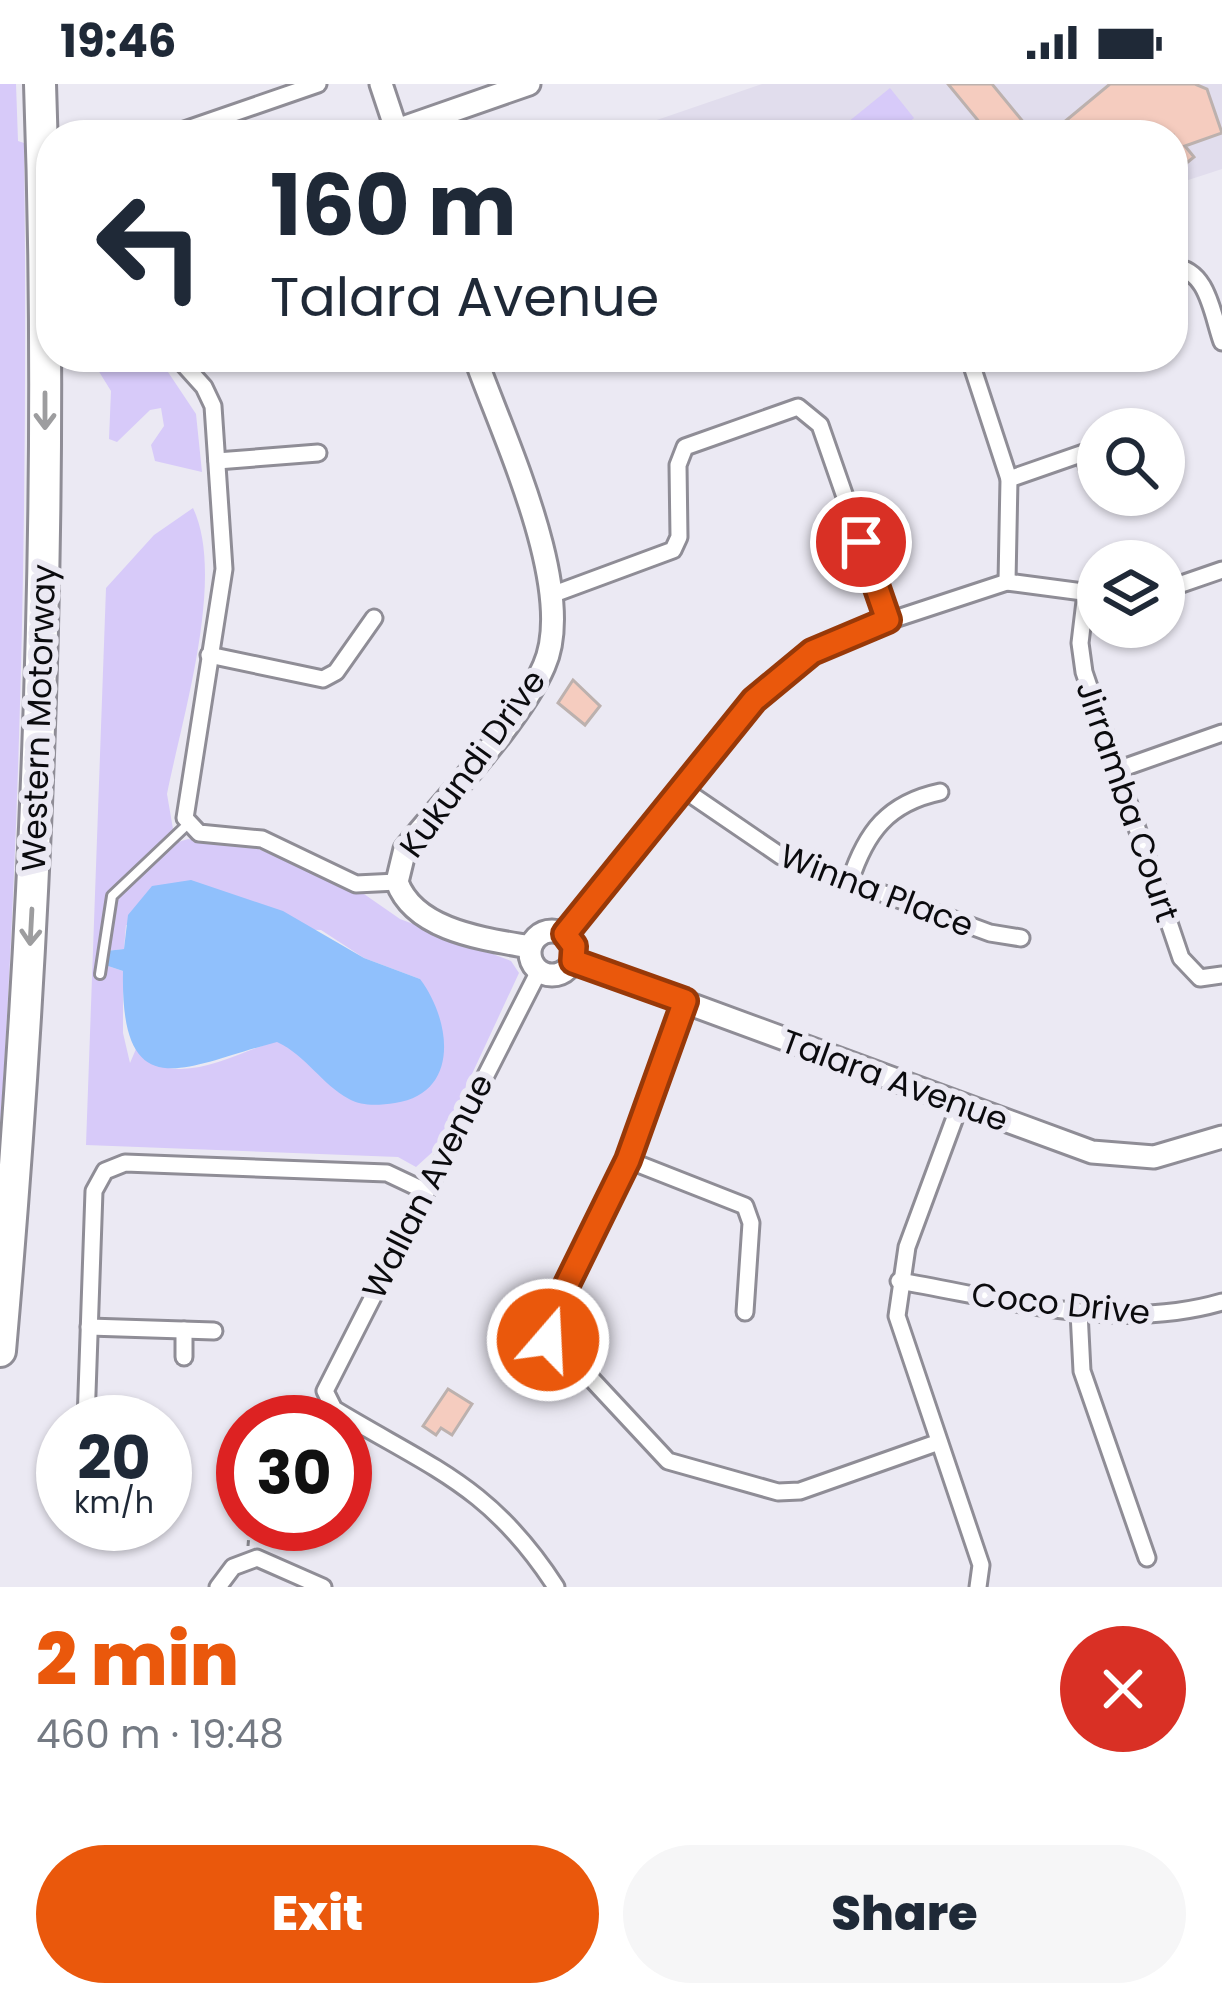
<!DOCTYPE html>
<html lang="en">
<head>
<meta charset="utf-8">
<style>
	body { margin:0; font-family:Poppins,sans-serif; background:#f6f6f7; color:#1f2937; height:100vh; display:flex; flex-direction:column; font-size:45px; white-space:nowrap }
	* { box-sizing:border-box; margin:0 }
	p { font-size:39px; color:#747a83 }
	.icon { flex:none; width:66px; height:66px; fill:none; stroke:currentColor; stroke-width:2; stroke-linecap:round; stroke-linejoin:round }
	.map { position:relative; height:1503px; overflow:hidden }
	.sheet { display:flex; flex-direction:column; background:#fff; flex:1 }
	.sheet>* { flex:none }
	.guide { position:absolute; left:36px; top:36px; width:1152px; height:252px; border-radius:48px; box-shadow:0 3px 9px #0004; background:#fff; color:#1f2937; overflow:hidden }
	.controls { position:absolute; left:1077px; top:324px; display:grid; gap:24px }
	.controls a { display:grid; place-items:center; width:108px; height:108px; border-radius:50%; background:#fff; box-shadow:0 3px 9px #0004; font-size:60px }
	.speed { position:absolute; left:36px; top:1311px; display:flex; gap:24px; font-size:60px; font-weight:700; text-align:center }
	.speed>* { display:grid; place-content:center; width:156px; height:156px; border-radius:50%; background:#fff; box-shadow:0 3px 9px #0004; line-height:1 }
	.speed small { font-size:30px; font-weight:400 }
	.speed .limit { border:18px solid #d22; background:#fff; color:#111 }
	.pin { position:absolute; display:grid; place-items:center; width:102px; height:102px; color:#fff; margin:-51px; border:6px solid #fff; border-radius:50%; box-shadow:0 3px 12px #0007 }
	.me { position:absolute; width:132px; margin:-66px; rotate:19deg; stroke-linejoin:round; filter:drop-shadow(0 0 9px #0008) }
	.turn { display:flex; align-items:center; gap:42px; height:252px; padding:0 36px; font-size:54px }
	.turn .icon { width:156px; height:156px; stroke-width:2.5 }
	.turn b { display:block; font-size:84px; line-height:102px }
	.round { display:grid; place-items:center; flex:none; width:126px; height:126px; border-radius:63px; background:#f6f6f7 }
	.headline { display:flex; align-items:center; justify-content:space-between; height:204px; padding:0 36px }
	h1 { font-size:72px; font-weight:800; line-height:90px; color:#ea580c }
	.primary-button { display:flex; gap:24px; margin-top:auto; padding:24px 36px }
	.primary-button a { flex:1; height:138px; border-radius:72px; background:#ea580c; color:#fff; font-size:48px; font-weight:800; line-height:138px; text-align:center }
	.primary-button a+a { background:#f6f6f7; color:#1f2937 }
	.status { display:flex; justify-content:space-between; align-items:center; height:84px; padding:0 60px; background:#fff; direction:ltr }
	.status svg { height:33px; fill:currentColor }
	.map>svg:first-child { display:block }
	.built { fill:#e1dded }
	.green { fill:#d7caf9 }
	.water { fill:#90c0fc }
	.building { fill:#f5ccbf; stroke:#bcb1ae; stroke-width:3 }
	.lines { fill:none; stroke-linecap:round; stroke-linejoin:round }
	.service-casing { stroke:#8f8d96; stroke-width:14 }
	.minor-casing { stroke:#8f8d96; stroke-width:21 }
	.tertiary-casing { stroke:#8f8d96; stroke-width:27 }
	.motorway-casing { stroke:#8f8d96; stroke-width:36 }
	.path { stroke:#88878e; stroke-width:3; stroke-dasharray:6 9; stroke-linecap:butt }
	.service { stroke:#fff; stroke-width:8 }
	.minor { stroke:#fff; stroke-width:15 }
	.tertiary { stroke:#fff; stroke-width:21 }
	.motorway { stroke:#fff; stroke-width:30 }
	.oneway { stroke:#9d9d9f }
	.route-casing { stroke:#983908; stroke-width:30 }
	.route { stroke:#ea580c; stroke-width:21 }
	.labels { text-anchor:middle; stroke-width:12; stroke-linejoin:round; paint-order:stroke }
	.street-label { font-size:33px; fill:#0b0b0e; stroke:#ebe9f3 }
</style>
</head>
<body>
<div class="status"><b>19:46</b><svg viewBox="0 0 49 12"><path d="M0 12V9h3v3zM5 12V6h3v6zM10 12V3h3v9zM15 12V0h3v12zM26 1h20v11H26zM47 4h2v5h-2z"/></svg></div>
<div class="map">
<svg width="1222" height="1503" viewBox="0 0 1222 1503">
	<rect width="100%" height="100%" fill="#ebe9f3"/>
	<polygon class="built" points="762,0 1222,0 1222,85 1173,101 1173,51 613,51"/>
	<g class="green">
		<path d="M 0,0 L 16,0 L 18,57 L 24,59 C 28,388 22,717 0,1046 Z"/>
		<polygon points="890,4 914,34 894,51 841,51 837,47"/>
		<polygon points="98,273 158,273 196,330 202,388 155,377 151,361 164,342 161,324 150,326 117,358 109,355 111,307 98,286"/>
		<path d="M 193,424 C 226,493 182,634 167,710 L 173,745 L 110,807 L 96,891 L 103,891 L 105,881 L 123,887 L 123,949 L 130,979 L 136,965 C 175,1008 231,970 277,957 L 301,969 L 330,1000 L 420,895 L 364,874 L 321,846 L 126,841 L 124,865 L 106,867 L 117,811 L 172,760 L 188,755 L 256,764 L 364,810 L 400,835 L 511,877 L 519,889 L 438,1063 L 416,1083 L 398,1073 L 86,1061 L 106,504 L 154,451 Z"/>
	</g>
	<path class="water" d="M 191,796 L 283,827 L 364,874 L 420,895 C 451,936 461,1009 395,1019 C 380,1021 363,1023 349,1015 C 321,1000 307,972 277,958 C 187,981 120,1028 123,887 L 105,881 L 106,867 L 124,865 L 128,831 L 152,802 Z"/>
	<g class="building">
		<polygon points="948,0 992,0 1034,51 990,51"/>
		<polygon points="1110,0 1195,0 1207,5 1222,49 1185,62 1194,73 1173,90 1173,51 1063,51 1057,44"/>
		<polygon points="573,596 600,622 585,641 558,619"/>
		<polygon points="448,1305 472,1320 452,1351 441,1344 436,1351 423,1342"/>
	</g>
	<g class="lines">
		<defs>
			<polyline id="service" points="100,890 112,812 188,740"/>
			<g id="minor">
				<polyline points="170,51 318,0"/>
				<path d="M 1173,183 C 1208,185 1212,230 1222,258"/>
				<polyline points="177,273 204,303 213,322 224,485 185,734 199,749 262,755 356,800 397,798"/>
				<polyline points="969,273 1009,395 1007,498"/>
				<polyline points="1083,370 1093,398"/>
				<polyline points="217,377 318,369"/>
				<polyline points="1009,395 1098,364"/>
				<polyline points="1164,506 1222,486"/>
				<polyline points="1086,509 1080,559 1084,588 1181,874 1200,894 1222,891"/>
				<polyline points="554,510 673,466 679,453 678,381 685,363 798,323 820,341 888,536"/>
				<polyline points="209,571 323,595 336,588 374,534"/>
				<polyline points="1117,686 1222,649"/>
				<polyline points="680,703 781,772 990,849 1021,854"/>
				<path d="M 850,797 C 866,748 888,719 940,708"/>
				<polyline points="565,851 737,633 812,568 861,546 1007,498 1098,510"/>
				<path d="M 539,887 L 325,1307 L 334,1325 C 431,1384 490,1401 556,1503"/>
				<polyline points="685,917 628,1076 548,1239 551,1261 586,1289 668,1377 778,1408 800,1407 939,1358"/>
				<polyline points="960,1020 907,1163 897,1232 981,1481 978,1503"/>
				<polyline points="628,1076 745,1122 751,1139 745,1228"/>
				<path d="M 899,1197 C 1005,1215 1116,1249 1222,1218"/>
				<polyline points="1079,1228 1082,1287 1147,1474"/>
				<polyline points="89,1243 214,1247"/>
				<polyline points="184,1273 184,1246"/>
				<polyline points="86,1338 94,1107 105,1087 125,1079 387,1089 423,1106"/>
				<polyline points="218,1503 233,1483 257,1474 323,1503"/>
			</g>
			<g id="tertiary">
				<polyline points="381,0 398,51"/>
				<polyline points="397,46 529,0"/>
				<path d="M 475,273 C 502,350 578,507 544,582 C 519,640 446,713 405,765 L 397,798 C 415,847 485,855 530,863"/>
				<circle cx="552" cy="869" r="22"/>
				<polyline points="573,877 1092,1068 1154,1073 1222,1053"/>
			</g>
			<path id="motorway" d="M 0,1267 C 37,846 55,423 40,0"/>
		</defs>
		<use href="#service" class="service-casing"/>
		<use href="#minor" class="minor-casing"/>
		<use href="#tertiary" class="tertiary-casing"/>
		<use href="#motorway" class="motorway-casing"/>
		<polyline class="path" points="248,1462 249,1450 259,1440"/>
		<use href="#service" class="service"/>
		<use href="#minor" class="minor"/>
		<use href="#tertiary" class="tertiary"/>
		<use href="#motorway" class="motorway"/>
	</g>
	<defs><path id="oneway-shaft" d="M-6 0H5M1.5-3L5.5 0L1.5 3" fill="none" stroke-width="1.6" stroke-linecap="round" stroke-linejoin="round" transform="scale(3)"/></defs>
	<g class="oneway">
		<use href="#oneway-shaft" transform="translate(45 327) rotate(90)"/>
		<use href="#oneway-shaft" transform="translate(31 843) rotate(93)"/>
	</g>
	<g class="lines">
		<defs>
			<polyline id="route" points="548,1256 548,1239 628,1076 685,917 573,877 574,862 565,850 754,616 812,568 888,536 861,458"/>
		</defs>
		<use href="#route" class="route-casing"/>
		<use href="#route" class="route"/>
	</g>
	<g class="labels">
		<g class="street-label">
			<text transform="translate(38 634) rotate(-88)" y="12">Western Motorway</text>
			<text transform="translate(472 679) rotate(-54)" y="12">Kukundi Drive</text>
			<text transform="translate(1128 717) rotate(71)" y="12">Jirramba Court</text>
			<text transform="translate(877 806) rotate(21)" y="12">Winna Place</text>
			<text transform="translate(895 996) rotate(20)" y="12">Talara Avenue</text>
			<text transform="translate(427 1102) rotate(-63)" y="12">Wallan Avenue</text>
			<text transform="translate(1061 1219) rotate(6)" y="12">Coco Drive</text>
		</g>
	</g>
</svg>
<div class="controls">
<a><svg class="icon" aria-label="search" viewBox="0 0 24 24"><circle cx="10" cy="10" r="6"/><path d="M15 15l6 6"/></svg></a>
<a><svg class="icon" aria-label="layers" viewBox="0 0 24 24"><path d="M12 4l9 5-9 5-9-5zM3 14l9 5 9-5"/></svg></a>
</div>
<div class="speed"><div>20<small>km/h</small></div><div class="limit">30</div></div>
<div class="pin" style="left:861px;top:458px;background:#d93025"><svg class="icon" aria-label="arrive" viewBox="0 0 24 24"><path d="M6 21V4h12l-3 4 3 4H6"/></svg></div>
<svg class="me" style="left:548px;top:1256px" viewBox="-20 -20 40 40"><circle r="17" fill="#ea580c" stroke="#fff" stroke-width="3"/><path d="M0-11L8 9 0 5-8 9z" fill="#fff"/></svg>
<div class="guide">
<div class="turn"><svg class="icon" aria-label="left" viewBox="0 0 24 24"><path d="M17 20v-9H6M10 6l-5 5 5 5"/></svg><div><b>160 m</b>Talara Avenue</div></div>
</div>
</div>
<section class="sheet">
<div class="headline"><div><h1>2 min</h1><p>460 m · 19:48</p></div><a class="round" style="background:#d93025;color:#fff"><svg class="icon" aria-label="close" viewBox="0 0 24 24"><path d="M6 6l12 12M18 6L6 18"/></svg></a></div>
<div class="primary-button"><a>Exit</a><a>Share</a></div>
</section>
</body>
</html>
